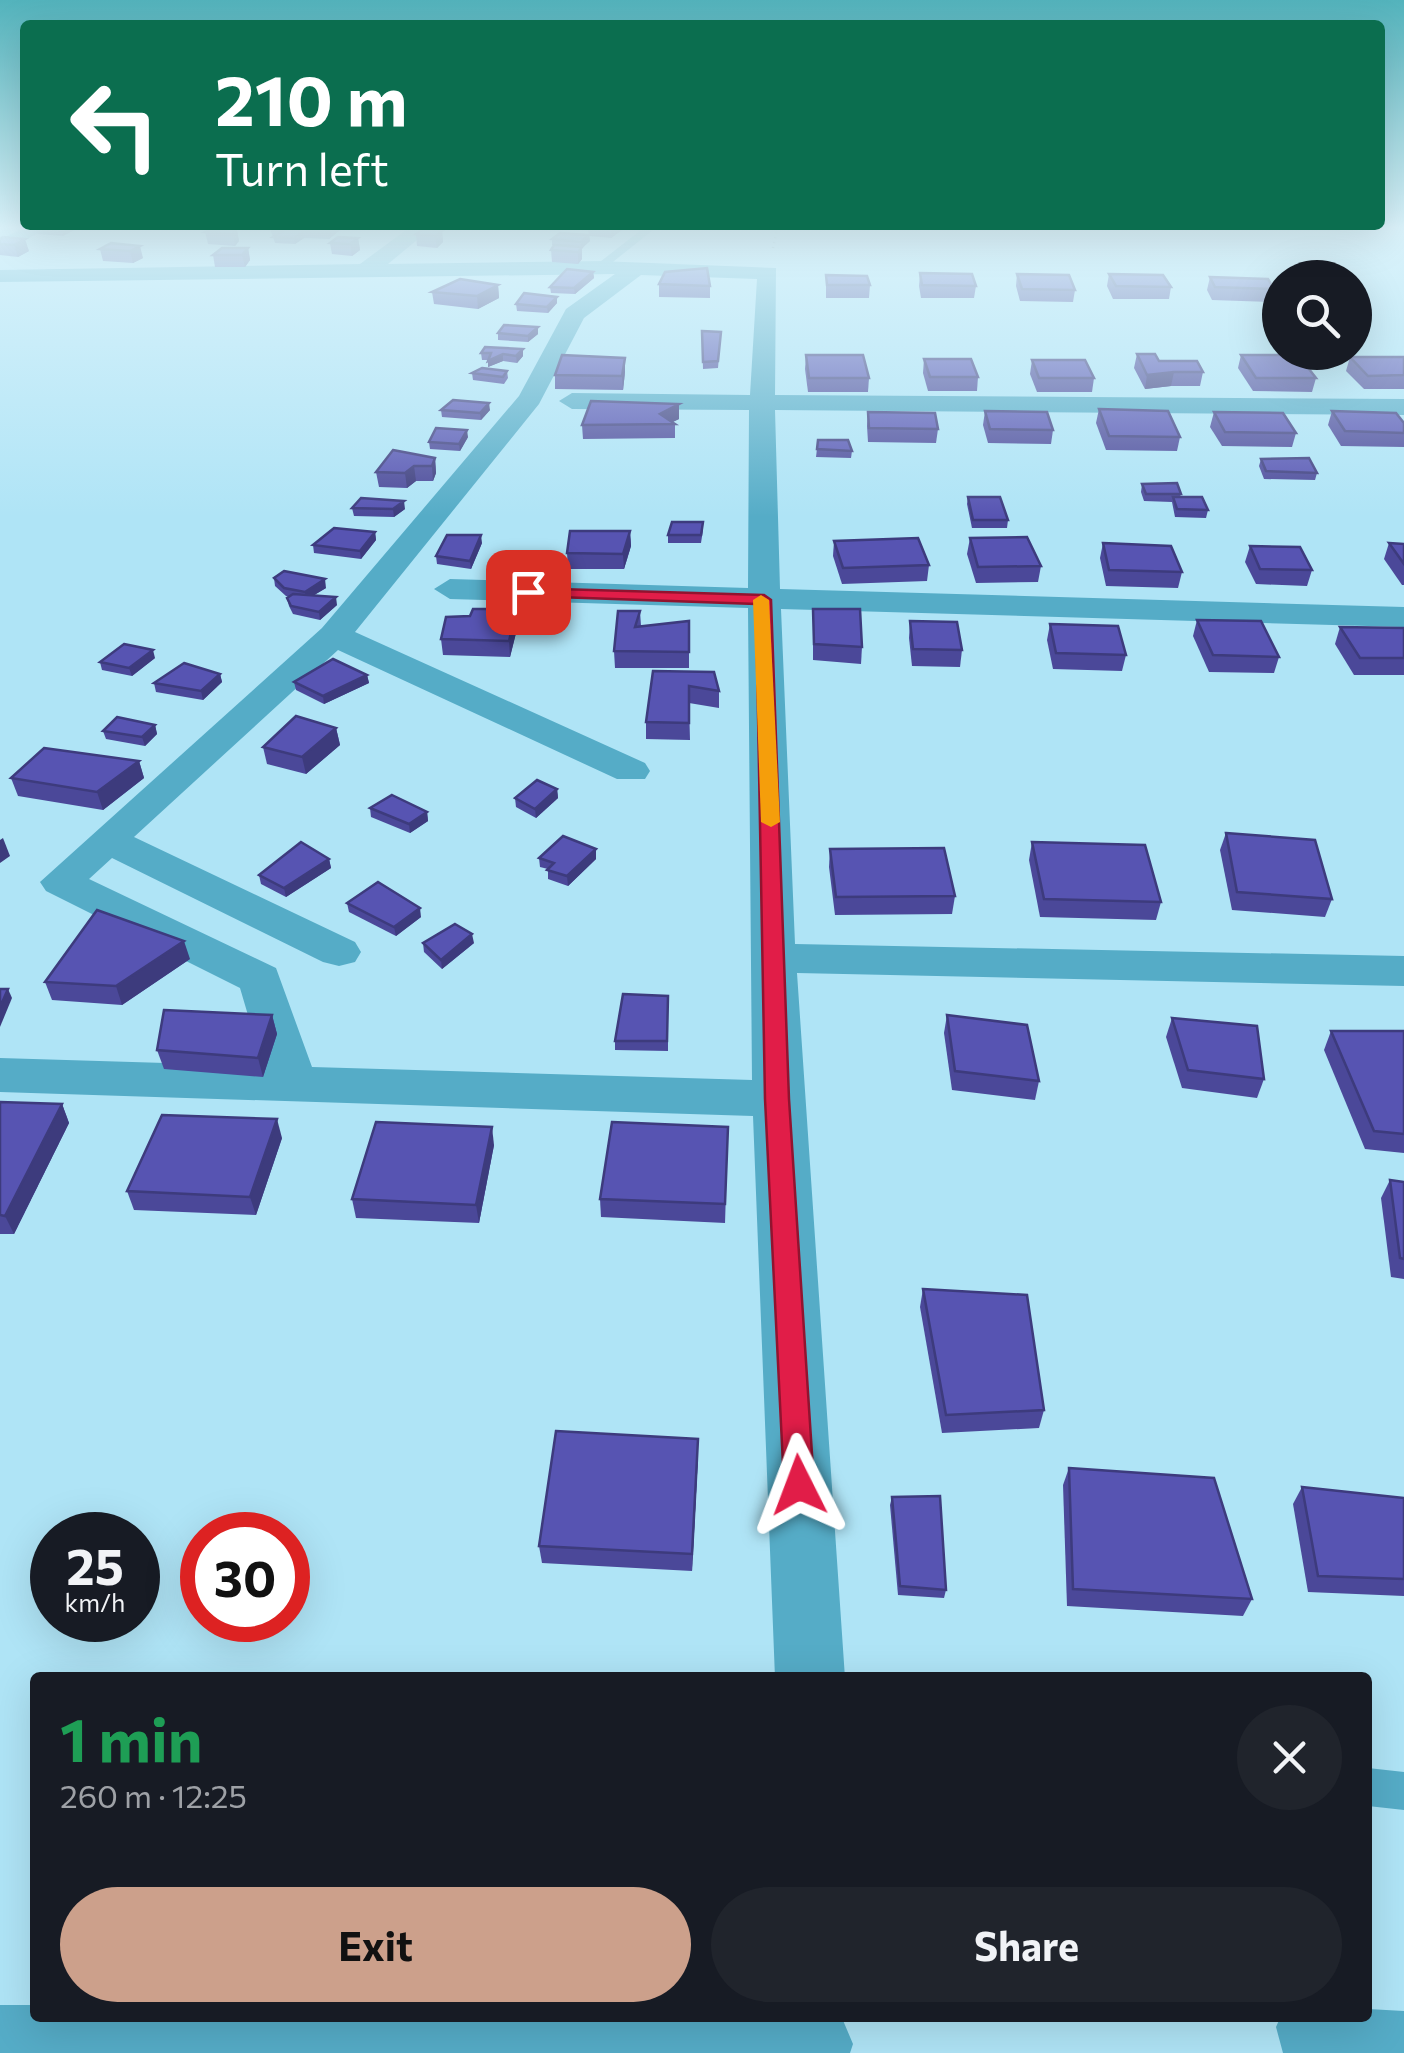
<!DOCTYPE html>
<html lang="en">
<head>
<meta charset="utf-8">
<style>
	body { margin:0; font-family:Commissioner,sans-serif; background:#20242c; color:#f1f3f6; height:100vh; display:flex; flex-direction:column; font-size:38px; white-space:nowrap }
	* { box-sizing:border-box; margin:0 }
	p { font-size:32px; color:#9ea1a6 }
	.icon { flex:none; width:55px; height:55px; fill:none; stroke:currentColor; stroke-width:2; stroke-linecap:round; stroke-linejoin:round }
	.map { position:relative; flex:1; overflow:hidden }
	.sheet { position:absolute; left:30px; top:1672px; width:1342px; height:350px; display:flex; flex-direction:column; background:#171b24; border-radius:10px; box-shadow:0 10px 40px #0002 }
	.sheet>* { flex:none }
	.guide { position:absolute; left:20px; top:20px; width:1365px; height:210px; border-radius:10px; box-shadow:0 10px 40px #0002; background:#0b6e4f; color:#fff; overflow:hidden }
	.tools { position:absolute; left:1262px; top:260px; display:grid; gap:20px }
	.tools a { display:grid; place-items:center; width:110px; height:110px; border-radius:50%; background:#171b24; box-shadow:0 10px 40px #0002; font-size:50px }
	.speed { position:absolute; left:30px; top:1512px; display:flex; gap:20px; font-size:50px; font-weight:700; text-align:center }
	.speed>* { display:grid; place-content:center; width:130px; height:130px; border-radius:50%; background:#171b24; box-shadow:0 10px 40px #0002; line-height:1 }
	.speed small { font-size:25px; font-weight:400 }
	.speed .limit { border:15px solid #d22; background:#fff; color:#111 }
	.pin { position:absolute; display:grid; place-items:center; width:85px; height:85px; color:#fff; margin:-42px; border-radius:20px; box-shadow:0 5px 15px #0006 }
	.me { position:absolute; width:110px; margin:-55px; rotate:357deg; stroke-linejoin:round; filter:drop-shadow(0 0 8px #0008) }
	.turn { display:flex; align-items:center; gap:35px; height:210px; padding:0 30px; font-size:45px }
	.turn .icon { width:130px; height:130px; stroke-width:2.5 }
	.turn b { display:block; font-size:70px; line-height:85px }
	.round { display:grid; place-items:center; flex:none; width:105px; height:105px; border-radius:52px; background:#20242c }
	.headline { display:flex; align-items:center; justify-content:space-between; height:170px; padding:0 30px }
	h1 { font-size:60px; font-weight:700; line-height:75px; color:#1e9e55 }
	.action { display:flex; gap:20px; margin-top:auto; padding:20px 30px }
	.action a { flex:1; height:115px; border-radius:60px; background:#cca08b; color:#111; font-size:40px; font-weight:700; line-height:115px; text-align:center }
	.action a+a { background:#20242c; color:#f1f3f6 }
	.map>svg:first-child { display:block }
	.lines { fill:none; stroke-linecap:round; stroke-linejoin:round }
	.path { stroke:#6c94a1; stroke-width:2.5; stroke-dasharray:1 4; stroke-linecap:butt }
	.lane { fill:#55acc7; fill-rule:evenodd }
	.street { fill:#55acc7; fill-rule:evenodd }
	.wall { fill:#4b4899 }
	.shaded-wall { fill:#3d3b7d }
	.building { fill:#5754b2; stroke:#3d3b7d; stroke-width:2.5 }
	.route { fill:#e11d48; stroke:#92132f; stroke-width:2.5 }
	.slow { fill:#f59e0b }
</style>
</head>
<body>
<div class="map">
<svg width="1404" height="2053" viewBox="0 0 1404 2053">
	<rect width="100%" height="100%" fill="#afe4f6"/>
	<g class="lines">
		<polyline class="path" points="773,248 777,230"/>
		<g class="lane">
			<polygon points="641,230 653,230 604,269 596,269 596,265"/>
			<polygon points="1368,1768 1404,1772 1404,1810 1368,1806"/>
			<polygon points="1368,2009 1404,2011 1404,2053 1283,2053 1276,2027 1280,2018 1368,2018"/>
		</g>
		<g class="street">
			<polygon points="19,230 44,230 0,254 0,240"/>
			<path d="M 406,230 L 429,230 L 388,264 L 600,261 L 776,268 L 775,395 L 1404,399 L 1404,415 L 775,410 L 780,589 L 1404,607 L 1404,627 L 781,609 L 795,944 L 1404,956 L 1404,986 L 797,973 L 845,1678 L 775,1678 L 753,1116 L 0,1092 L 0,1058 L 263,1066 L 240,988 L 46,891 L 40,882 L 322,628 L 519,396 L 566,309 L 615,274 L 0,282 L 0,270 L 360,264 ZM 641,275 L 757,279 L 750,395 L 572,393 L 559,401 L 572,409 L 749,410 L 748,588 L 450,579 L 434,589 L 450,599 L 748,608 L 752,1080 L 312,1067 L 276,968 L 89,879 L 112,858 L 323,962 L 339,966 L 355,962 L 361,952 L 355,942 L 134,837 L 338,650 L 617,779 L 645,779 L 650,771 L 645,763 L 355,632 L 539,404 L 584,318 Z"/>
			<polygon points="0,2005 35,2005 35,2018 842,2018 853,2044 850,2053 0,2053"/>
		</g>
	</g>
	<g class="wall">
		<polygon points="37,230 74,230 63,236 38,234"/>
		<polygon points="237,230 239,241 235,246 208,244 205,232"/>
		<polygon points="340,230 329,239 304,238 295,244 275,243 271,231"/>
		<polygon points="588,230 622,230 611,238 589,236 590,241 582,248 582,259 578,264 552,262 551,250 554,245 552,245 552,239 589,235"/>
		<polygon points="442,231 443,242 437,248 417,246 416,234"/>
		<polygon points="358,238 360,250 352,256 332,254 330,243"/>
		<polygon points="0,239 29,251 18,257 0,255"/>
		<polygon points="111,243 143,258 133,263 103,261 100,249"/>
		<polygon points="248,248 250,260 245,267 215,267 213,255"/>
		<polygon points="593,272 594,278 575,294 551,293 550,287"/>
		<polygon points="920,273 976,286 974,298 921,298 919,286"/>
		<polygon points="1017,274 1075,290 1073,302 1020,301 1016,286"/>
		<polygon points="1109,274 1171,287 1169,299 1113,299 1107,286"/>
		<polygon points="826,275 870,285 869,298 826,298"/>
		<polygon points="1210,277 1274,289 1271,302 1212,300 1207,290"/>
		<polygon points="659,284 710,286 710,298 659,297"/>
		<polygon points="498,285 499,298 478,309 434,304 432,292"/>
		<polygon points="557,297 557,303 548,313 517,311 516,304"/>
		<polygon points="538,327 538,334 528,342 498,340 498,333"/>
		<polygon points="702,331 721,332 718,368 703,369"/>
		<polygon points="523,349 523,356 517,363 503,361 488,367 488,360 482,360 481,353"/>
		<polygon points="1137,354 1203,372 1200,386 1171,386 1145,389 1134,368"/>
		<polygon points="806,355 869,378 868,392 808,392 805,369"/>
		<polygon points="1241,355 1316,378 1312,392 1253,391 1238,368"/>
		<polygon points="1350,357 1404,357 1404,389 1364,389 1346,371"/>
		<polygon points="625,358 625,372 623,390 555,389 555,375"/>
		<polygon points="924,359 978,377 977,391 928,391 923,373"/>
		<polygon points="1032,360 1094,378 1092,392 1037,392 1030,374"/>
		<polygon points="507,371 508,378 504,384 473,380 472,373"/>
		<polygon points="679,404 679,419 672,422 675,424 675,438 583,439 582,425"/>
		<polygon points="1099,409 1180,437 1177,451 1106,450 1096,423"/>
		<polygon points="441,410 490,410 481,420 442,417"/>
		<polygon points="985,411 1053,430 1051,444 988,443 983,425"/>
		<polygon points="1332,411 1404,423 1404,447 1341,446 1328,425"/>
		<polygon points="868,412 938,429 936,443 868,442 867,426"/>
		<polygon points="1214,412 1296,433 1292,447 1222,446 1210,427"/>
		<polygon points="468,437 460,451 430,449 429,442"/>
		<polygon points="818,440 852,451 851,458 816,457"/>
		<polygon points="435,458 436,473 433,481 416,481 407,488 379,487 376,472"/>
		<polygon points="1261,459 1317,473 1315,480 1264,479 1259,466"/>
		<polygon points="1142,484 1181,494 1180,497 1208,510 1206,518 1175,517 1172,502 1144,501 1141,492"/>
		<polygon points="968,497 1008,520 1007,528 972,528 967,504"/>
		<polygon points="352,508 405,509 394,517 354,516"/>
		<polygon points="703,530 701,543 668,543 668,535"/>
		<polygon points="630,531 631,546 624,569 568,569 567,553"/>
		<polygon points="375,532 376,540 361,559 314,553 313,545"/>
		<polygon points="970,538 1041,566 1038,582 976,583 967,554"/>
		<polygon points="834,541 929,565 927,581 842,584 833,556"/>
		<polygon points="482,543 471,569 437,564 436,556"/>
		<polygon points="1103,543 1182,572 1178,588 1106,586 1100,558"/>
		<polygon points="1389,543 1404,544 1404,585 1402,585 1384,559"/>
		<polygon points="1250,546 1312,570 1307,586 1256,584 1245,562"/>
		<polygon points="274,578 326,588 314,595 337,605 320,620 293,614 289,606 287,598 289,596 286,596 275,586"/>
		<polygon points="813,609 862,647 861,664 813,660"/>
		<polygon points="640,611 641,626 689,621 689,668 615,668 614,651"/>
		<polygon points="1197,620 1279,657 1274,673 1209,672 1193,636"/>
		<polygon points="910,621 962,650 960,667 912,666 909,638"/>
		<polygon points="1050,624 1126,655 1122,671 1053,669 1047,640"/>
		<polygon points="518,625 510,657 443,655 441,639"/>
		<polygon points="1340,627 1404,628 1404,675 1354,675 1335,644"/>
		<polygon points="155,658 132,676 102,670 100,662"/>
		<polygon points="653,671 719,691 719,708 689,703 690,740 646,739 646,722"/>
		<polygon points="220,674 222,682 203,700 156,692 154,683"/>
		<polygon points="367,675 369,683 324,704 296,690 294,682"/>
		<polygon points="155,725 157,734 145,746 106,739 103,731"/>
		<polygon points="336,728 340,745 306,774 267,764 263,747"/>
		<polygon points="139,761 144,778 103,810 18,796 11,778"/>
		<polygon points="557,789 558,798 536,818 516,807 515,798"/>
		<polygon points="370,808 427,812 428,821 410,833 371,817"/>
		<polygon points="1226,833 1332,899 1325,917 1232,910 1220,850"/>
		<polygon points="1032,842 1161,902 1156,920 1040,917 1029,860"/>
		<polygon points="830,849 955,896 952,914 835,915 829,867"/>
		<polygon points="539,858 596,859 568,886 548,879 548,869 540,867"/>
		<polygon points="329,859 331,868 286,897 261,884 259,875"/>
		<polygon points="347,903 421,917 396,936 349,912"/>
		<polygon points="423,943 474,943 442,969 424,952"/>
		<polygon points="190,959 122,1005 52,1000 45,982"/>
		<polygon points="668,996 668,1051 615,1050 615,1041"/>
		<polygon points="272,1015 277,1034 263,1077 164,1069 157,1050"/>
		<polygon points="947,1015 1039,1081 1035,1100 952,1090 944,1033"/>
		<polygon points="1172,1018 1264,1079 1257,1098 1182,1088 1166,1037"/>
		<polygon points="1331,1031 1404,1031 1404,1153 1365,1149 1324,1050"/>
		<polygon points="0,1102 62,1104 69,1123 14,1234 0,1234"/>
		<polygon points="728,1127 725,1223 601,1217 600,1199"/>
		<polygon points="282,1138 256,1215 134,1210 127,1191"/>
		<polygon points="494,1145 479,1223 356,1218 352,1199"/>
		<polygon points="1390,1180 1404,1182 1404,1279 1391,1277 1381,1198"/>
		<polygon points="923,1289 1044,1410 1039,1428 942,1433 920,1307"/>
		<polygon points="698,1456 692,1571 542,1563 539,1546"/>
		<polygon points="1069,1468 1252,1599 1243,1616 1067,1606 1063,1485"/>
		<polygon points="1302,1487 1404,1498 1404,1596 1308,1592 1293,1504"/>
		<polygon points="892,1497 946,1590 944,1598 898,1595 890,1505"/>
	</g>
	<g class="shaded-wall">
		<polygon points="61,230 74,230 63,236"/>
		<polygon points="237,230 239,241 235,246 233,234"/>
		<polygon points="332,230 340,230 329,239 328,233"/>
		<polygon points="611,230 622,230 611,238"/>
		<polygon points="442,231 443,242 437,248 435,236"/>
		<polygon points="303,232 304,238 295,244 294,238"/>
		<polygon points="589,235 590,241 582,248 582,259 578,264 578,252 581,248 581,242"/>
		<polygon points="358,238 360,250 352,256 350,244"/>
		<polygon points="25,239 29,251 18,257 14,245"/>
		<polygon points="140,246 143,258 133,263 130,251"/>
		<polygon points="248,248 250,260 245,267 242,255"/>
		<polygon points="593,272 594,278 575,294 574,288"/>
		<polygon points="498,285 499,298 478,309 477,296"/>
		<polygon points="557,297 557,303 548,313 547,307"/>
		<polygon points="538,327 538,334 528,342 528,336"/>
		<polygon points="523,349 523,356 517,363 516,356"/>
		<polygon points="503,354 503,361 488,367 488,361"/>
		<polygon points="625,358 625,372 623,390 622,376"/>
		<polygon points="1174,372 1171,386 1145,389 1147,375"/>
		<polygon points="489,403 490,410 481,420 480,413"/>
		<polygon points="679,404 679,419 669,424 660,414"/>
		<polygon points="467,430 468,437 460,451 459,444"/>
		<polygon points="435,458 436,473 433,481 432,466"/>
		<polygon points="414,466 416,481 407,488 405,473"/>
		<polygon points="404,501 405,509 394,517 393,509"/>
		<polygon points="630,531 631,546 624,569 623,554"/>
		<polygon points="375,532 376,540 361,559 360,551"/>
		<polygon points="481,535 482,543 471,569 470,561"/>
		<polygon points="325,579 326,588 306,600 305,592"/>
		<polygon points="336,597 337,605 320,620 319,612"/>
		<polygon points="517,609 518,625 510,657 509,641"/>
		<polygon points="153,650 155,658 132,676 129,668"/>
		<polygon points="220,674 222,682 203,700 201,691"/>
		<polygon points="367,675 369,683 324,704 323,696"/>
		<polygon points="155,725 157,734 145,746 142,737"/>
		<polygon points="336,728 340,745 306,774 302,757"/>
		<polygon points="139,761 144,778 103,810 97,792"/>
		<polygon points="557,789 558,798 536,818 535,809"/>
		<polygon points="427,812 428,821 410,833 409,824"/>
		<polygon points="3,838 10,856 0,863 0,840"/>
		<polygon points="596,849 596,859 568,886 567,876"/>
		<polygon points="329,859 331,868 286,897 284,888"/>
		<polygon points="420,908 421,917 396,936 394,927"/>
		<polygon points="472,934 474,943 442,969 441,960"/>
		<polygon points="184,941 190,959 122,1005 116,986"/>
		<polygon points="8,989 12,998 0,1027 0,1007"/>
		<polygon points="272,1015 277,1034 263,1077 258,1058"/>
		<polygon points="62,1104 69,1123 14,1234 5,1216"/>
		<polygon points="277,1119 282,1138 256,1215 250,1197"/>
		<polygon points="492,1127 494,1145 479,1223 476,1205"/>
		<polygon points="698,1439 698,1456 692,1571 692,1554"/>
	</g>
	<g class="building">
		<polygon points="209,230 236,230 233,234 205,232"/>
		<polygon points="274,230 332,230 328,233 303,232 294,238 273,237 283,231 271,231"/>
		<polygon points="422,230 431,230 442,231 435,236 416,234"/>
		<polygon points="560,233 589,235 581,242 552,239"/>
		<polygon points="3,237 25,239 14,245 0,244 0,239"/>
		<polygon points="338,237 358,238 350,244 330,243"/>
		<polygon points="111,243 140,246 130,251 100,249"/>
		<polygon points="554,245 582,247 578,252 551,250"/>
		<polygon points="222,248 248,248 242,255 213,255"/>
		<polygon points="707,268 710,286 659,284 665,272"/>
		<polygon points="567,269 593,272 574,288 550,287"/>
		<polygon points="920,273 972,274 976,286 922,285"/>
		<polygon points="1017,274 1069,275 1075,290 1022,289"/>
		<polygon points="1109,274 1163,275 1171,287 1116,286"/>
		<polygon points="826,275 867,276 870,285 827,285"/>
		<polygon points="1210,277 1268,279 1274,289 1215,287"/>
		<polygon points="460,279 498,285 477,296 432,292"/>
		<polygon points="524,293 557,297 547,307 516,304"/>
		<polygon points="504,325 538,327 528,336 498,333"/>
		<polygon points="702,331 721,332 718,361 703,362"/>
		<polygon points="485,347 523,349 516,356 503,354 488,361 491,353 481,353"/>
		<polygon points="1137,354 1155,354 1159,361 1197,361 1203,372 1174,372 1147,375"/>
		<polygon points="562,355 625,358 622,376 555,375"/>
		<polygon points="806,355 863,355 869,378 809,378"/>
		<polygon points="1241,355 1298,355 1316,378 1256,378"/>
		<polygon points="1350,357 1404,357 1404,375 1368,376"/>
		<polygon points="924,359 971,359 978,377 930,377"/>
		<polygon points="1032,360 1085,360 1094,378 1039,378"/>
		<polygon points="482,368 507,371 503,377 472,373"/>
		<polygon points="453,400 489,403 480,413 441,410"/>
		<polygon points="591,401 679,404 660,414 675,424 582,425"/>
		<polygon points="1099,409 1168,411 1180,437 1109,436"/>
		<polygon points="985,411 1047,412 1053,430 990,429"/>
		<polygon points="1332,411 1396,413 1404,423 1404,433 1345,431"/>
		<polygon points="868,412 935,413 938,429 869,428"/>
		<polygon points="1214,412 1283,413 1296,433 1225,432"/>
		<polygon points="436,428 467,430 459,444 429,442"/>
		<polygon points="818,440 848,440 852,451 817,449"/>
		<polygon points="393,450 435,458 432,466 414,466 405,473 376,472"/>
		<polygon points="1309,458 1317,473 1266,471 1261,459"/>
		<polygon points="1177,483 1181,494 1146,494 1142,484"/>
		<polygon points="968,497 1000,497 1008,520 973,520"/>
		<polygon points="1173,497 1202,497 1208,510 1177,509"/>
		<polygon points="361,498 404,501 393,509 352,508"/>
		<polygon points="672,522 703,522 701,535 668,535"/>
		<polygon points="334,528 375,532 360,551 313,545"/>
		<polygon points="570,531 630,531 623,554 567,553"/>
		<polygon points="447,535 481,535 470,561 436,556"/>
		<polygon points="1027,537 1041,566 978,567 970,538"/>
		<polygon points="918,538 929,565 843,568 834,541"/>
		<polygon points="1103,543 1171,546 1182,572 1109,570"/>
		<polygon points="1389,543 1404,544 1404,564"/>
		<polygon points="1250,546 1300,547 1312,570 1260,569"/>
		<polygon points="284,571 325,579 305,592 284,588 274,578"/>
		<polygon points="293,594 336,597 319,612 291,606 287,598"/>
		<polygon points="473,609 517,609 509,641 441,639 446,617 470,616"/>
		<polygon points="813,609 860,609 862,647 814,644"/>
		<polygon points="618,611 640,611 635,627 689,621 689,652 614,651"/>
		<polygon points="1197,620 1261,621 1279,657 1213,655"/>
		<polygon points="910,621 957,622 962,650 913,649"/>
		<polygon points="1050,624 1118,626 1126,655 1056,653"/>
		<polygon points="1340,627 1404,628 1404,658 1360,658"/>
		<polygon points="124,644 153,650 129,668 100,662"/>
		<polygon points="333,659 367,675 323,696 294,682"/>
		<polygon points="184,663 220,674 201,691 154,683"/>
		<polygon points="653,671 714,672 719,691 689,686 689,723 646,722"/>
		<polygon points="296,716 336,728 302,757 263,747"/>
		<polygon points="117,717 155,725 142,737 103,731"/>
		<polygon points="44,748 139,761 97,792 11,778"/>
		<polygon points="537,780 557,789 535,809 515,798"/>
		<polygon points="392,795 427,812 409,824 370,808"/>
		<polygon points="1226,833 1315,840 1332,899 1237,892"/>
		<polygon points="563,836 596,849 567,876 547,870 554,863 539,858"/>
		<polygon points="301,842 329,859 284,888 259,875"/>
		<polygon points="1032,842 1145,845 1161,902 1044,899"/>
		<polygon points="944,848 955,896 836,897 830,849"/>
		<polygon points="378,882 420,908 394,927 347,903"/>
		<polygon points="97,910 184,941 116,986 45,982"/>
		<polygon points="455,924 472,934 441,960 423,943"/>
		<polygon points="0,989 8,989 0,1007"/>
		<polygon points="623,994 668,996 667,1041 615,1041"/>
		<polygon points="164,1010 272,1015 258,1058 157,1050"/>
		<polygon points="947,1015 1027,1025 1039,1081 955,1071"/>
		<polygon points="1172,1018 1257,1026 1264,1079 1188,1070"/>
		<polygon points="1331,1031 1404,1031 1404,1134 1374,1131"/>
		<polygon points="0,1102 62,1104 5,1216 0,1215"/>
		<polygon points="162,1115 277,1119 250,1197 127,1191"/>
		<polygon points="376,1122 492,1127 476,1205 352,1199"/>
		<polygon points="612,1122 728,1127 725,1204 600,1199"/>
		<polygon points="1390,1180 1404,1182 1404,1259 1400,1258"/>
		<polygon points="923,1289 1027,1295 1044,1410 946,1415"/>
		<polygon points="556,1431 698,1439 692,1554 539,1546"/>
		<polygon points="1069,1468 1214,1478 1252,1599 1073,1589"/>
		<polygon points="1302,1487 1404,1498 1404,1579 1318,1576"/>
		<polygon points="940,1496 946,1590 900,1586 892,1497"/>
	</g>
	<linearGradient id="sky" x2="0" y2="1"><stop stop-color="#53b3bc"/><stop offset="0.44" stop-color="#dbf3fb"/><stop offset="1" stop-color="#dbf3fb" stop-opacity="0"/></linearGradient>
	<rect width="1404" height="517" fill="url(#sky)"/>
	<polygon class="route" points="523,588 764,595 771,600 789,1099 814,1485 810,1495 799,1499 788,1495 784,1485 765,1099 756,604 528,596 521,592"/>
	<polygon class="slow" points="761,595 769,600 780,822 771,827 761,822 753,600"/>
</svg>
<div class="tools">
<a><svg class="icon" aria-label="search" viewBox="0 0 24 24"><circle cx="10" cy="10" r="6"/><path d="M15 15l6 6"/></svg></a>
</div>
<div class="speed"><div>25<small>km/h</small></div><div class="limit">30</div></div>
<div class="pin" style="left:528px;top:592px;background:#d93025"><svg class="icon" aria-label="arrive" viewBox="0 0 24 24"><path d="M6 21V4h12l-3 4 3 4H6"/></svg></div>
<svg class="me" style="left:799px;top:1485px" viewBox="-20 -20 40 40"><path d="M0-17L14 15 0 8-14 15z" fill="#e11d48" stroke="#fff" stroke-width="4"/></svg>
<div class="guide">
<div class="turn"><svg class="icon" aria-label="left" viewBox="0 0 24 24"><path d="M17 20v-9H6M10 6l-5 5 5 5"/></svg><div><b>210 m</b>Turn left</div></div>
</div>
<section class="sheet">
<div class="headline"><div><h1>1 min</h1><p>260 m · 12:25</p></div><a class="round"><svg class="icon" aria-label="close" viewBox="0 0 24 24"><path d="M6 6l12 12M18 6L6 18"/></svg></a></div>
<div class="action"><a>Exit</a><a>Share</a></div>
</section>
</div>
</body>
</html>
